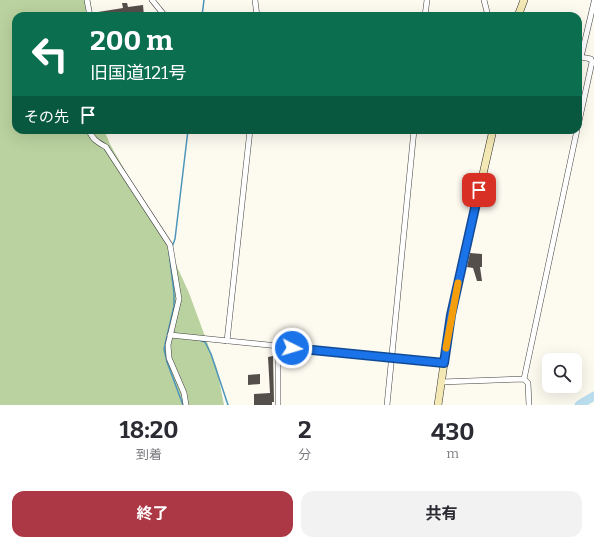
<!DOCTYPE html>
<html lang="ja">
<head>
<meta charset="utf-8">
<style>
	body { margin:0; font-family:Bitter,"Noto Sans JP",serif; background:#f2f2f3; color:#2b2b33; height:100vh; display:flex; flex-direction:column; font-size:15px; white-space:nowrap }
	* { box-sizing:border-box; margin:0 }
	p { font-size:13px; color:#7c7c81 }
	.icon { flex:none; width:22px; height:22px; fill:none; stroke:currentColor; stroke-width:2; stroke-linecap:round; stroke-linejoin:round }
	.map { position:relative; height:405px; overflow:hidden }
	.panel { display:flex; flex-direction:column; background:#fff; flex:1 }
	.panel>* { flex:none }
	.guide { position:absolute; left:12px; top:12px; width:570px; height:122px; border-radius:12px; box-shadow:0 4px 16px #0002; background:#0b6e4f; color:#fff; overflow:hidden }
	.controls { position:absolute; left:542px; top:353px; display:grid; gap:8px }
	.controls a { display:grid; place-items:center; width:40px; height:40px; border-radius:8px; background:#fff; box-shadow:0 4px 16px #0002; font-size:20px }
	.pin { position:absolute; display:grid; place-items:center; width:34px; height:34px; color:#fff; margin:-17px; border-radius:8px; box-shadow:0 2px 6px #0006 }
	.me { position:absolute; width:44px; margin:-22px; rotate:95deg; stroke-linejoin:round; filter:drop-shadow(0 0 3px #0008) }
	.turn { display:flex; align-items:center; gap:14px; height:84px; padding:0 12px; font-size:18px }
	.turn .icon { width:52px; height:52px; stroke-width:2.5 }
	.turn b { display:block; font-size:28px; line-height:34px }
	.then { display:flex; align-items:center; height:38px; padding:0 12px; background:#0003; gap:8px; font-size:15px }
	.eta { display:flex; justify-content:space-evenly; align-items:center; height:68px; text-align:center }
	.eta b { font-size:24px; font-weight:700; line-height:28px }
	.action { display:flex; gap:8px; margin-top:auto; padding:8px 12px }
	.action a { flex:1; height:46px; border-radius:12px; background:#ac3845; color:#fff; font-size:16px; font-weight:700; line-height:46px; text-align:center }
	.action a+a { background:#f2f2f3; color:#2b2b33 }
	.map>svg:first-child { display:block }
	.forest { fill:#bad29f }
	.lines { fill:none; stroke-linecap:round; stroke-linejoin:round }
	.stream { stroke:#4c96bb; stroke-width:1.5 }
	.river { stroke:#bbdeee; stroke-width:9 }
	.building { fill:#554f4c }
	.street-casing { stroke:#414141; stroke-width:6 }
	.secondary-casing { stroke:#303030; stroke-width:8 }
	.street { stroke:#fff; stroke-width:5 }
	.secondary { stroke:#f4e9b4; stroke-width:7 }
	.route-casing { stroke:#114b97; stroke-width:10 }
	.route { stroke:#1a73e8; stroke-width:7 }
	.slow { stroke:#f59e0b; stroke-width:7 }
</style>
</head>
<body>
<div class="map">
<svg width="594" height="405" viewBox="0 0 594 405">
	<rect width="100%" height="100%" fill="#fdfaf0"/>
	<polygon class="forest" points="0,0 90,0 93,16 16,16 16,130 104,130 110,144 170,251 189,293 217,369 224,405 0,405"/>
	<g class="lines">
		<g class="stream">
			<polyline points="202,16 204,0"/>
			<polyline points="172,247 175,239 188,130"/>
			<polyline points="169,252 174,293 174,306 164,349 167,362 183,405"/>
			<polyline points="199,340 205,342 211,354 228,405"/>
		</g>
		<polyline class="river" points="579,405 594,396"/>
	</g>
	<g class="building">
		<polygon points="122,3 127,3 128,7 143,5 144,16 99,16 98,12 123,8"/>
		<polygon points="470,253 482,254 482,267 480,267 482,281 477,281 473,268 467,267"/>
		<polygon points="273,356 274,402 272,402 272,405 254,405 254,394 270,393 268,357"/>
		<polygon points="260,374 260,384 248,385 248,375"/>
	</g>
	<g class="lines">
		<defs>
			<g id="street">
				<polyline points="87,0 90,16"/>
				<polyline points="152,0 165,16"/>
				<polyline points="255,0 257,16"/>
				<polyline points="484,0 488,16"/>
				<polyline points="425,16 427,0"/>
				<polyline points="578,126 592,62 591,59 581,57 594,2"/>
				<path d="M 89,130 C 92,139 97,142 106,147 L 170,245 L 179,299 L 168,345 L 169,358 L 184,393 L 186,405"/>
				<polyline points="170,335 444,363"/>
				<polyline points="227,341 250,130"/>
				<polyline points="524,379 577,130"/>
				<polyline points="441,382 524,379 528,383 529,405"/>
				<polyline points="278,405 278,347"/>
				<polyline points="387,405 414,130"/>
			</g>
			<g id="secondary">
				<polyline points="518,16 524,0"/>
				<polyline points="438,405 451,315 493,130"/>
			</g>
		</defs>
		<use href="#street" class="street-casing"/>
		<use href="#secondary" class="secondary-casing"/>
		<use href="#street" class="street"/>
		<use href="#secondary" class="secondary"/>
	</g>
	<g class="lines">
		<defs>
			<polyline id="route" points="292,348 444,363 451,315 479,190"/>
		</defs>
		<use href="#route" class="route-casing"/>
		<use href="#route" class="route"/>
		<polyline class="slow" points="446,348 458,283"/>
	</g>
</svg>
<div class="controls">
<a><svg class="icon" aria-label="search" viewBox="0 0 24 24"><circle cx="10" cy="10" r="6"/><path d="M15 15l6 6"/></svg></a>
</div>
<div class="pin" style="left:479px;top:190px;background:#d93025"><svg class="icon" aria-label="arrive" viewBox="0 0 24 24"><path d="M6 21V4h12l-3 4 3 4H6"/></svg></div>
<svg class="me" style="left:292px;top:348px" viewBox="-20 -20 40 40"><circle r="17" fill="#1a73e8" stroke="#fff" stroke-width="3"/><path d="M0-11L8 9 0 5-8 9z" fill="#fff"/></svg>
<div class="guide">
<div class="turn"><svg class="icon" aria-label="left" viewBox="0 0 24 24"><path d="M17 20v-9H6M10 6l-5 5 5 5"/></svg><div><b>200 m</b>旧国道121号</div></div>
<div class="then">その先<svg class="icon" aria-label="arrive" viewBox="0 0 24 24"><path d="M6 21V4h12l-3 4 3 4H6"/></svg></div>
</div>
</div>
<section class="panel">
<div class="eta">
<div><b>18:20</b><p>到着</p></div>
<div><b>2</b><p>分</p></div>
<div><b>430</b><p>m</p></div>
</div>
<div class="action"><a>終了</a><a>共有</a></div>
</section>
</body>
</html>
